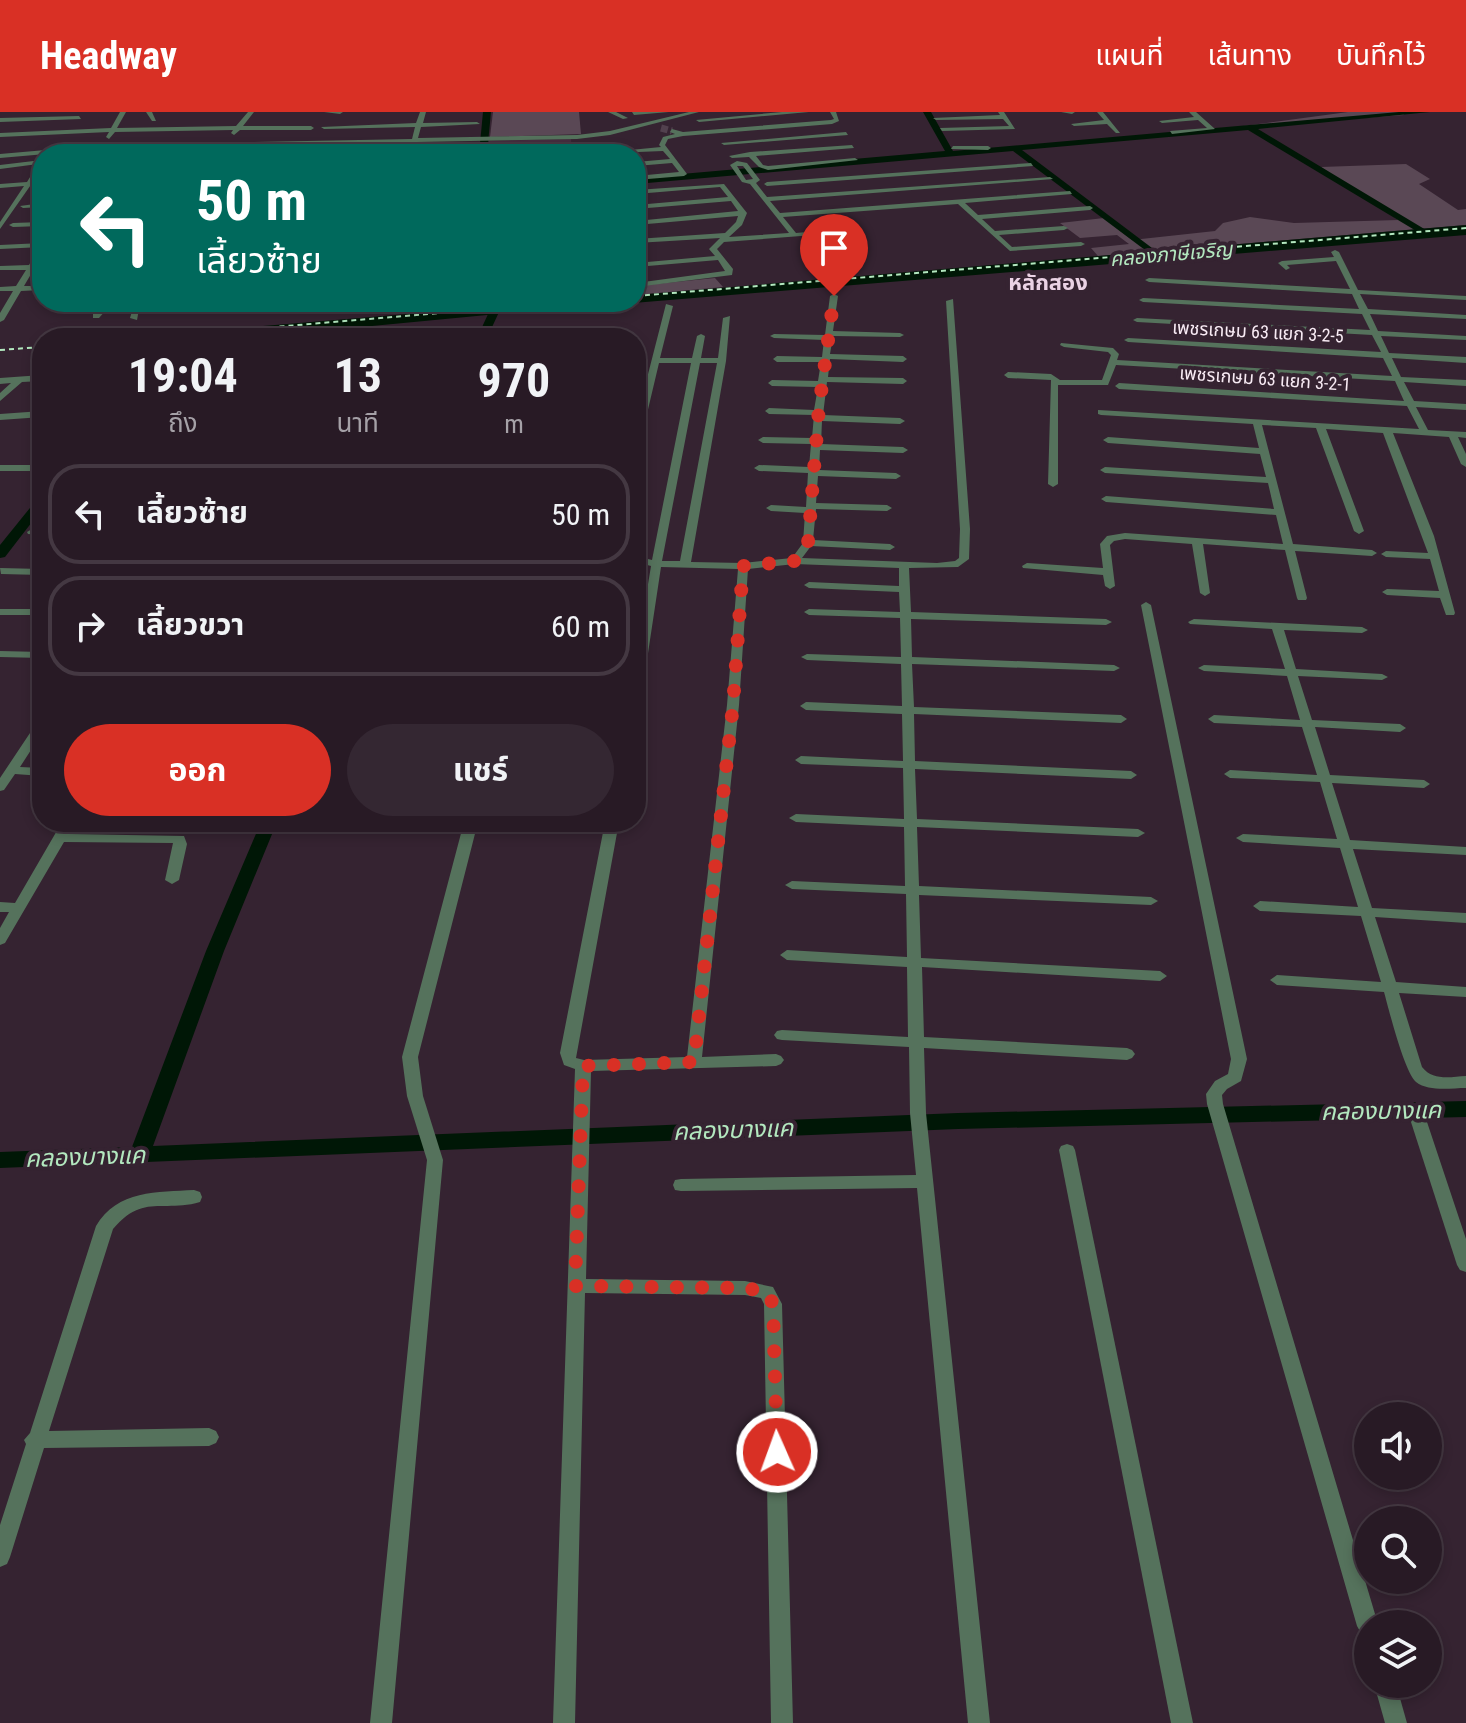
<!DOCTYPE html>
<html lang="th">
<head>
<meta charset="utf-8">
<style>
	body { margin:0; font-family:"Roboto Condensed","Noto Sans Thai",sans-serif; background:#342732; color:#f1f3f6; height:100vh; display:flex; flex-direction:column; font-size:30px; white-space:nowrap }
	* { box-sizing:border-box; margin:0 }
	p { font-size:26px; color:#a5a1a7 }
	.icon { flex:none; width:44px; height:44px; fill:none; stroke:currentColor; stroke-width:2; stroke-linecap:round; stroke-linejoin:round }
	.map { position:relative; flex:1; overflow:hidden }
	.panel { position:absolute; left:32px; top:216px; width:614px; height:504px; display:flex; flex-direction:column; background:#281a25; border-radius:32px; box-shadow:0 4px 12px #0003,0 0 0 2px #443842 }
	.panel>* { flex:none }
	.top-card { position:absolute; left:32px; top:32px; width:614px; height:168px; border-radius:32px; box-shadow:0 4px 12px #0003,0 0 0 2px #443842; background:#00695c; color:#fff; overflow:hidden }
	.tools { position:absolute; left:1354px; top:1290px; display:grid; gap:16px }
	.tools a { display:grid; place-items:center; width:88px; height:88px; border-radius:50%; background:#281a25; box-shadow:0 4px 12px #0003,0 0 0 2px #443842; font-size:40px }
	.pin { position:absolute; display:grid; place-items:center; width:68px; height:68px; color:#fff; margin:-82px -34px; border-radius:50% 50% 50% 0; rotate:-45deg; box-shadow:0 0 8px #0007 }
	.pin .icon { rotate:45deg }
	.me { position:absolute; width:88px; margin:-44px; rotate:358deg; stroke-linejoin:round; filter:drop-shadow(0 0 6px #0008) }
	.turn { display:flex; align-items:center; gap:28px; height:168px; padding:0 32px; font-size:36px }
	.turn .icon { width:104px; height:104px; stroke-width:2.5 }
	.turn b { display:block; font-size:56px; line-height:68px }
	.eta { display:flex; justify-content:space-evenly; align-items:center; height:136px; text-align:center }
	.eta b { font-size:48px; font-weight:700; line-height:56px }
	.primary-button { display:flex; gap:16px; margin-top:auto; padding:16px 32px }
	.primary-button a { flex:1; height:92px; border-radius:48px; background:#d93025; color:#fff; font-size:32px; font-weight:700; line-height:92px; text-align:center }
	.primary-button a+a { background:#342732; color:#f1f3f6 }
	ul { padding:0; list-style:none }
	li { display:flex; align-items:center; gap:24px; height:100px; margin:0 16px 12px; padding:0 16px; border:4px solid #443842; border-radius:32px }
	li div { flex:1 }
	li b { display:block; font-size:30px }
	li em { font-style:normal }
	header { display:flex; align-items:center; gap:48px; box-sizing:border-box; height:112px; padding:0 40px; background:#d93025; color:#fff }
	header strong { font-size:38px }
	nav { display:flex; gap:44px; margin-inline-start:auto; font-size:28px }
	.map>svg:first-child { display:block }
	.built { fill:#442c3e }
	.green { fill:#5a4855 }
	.water { fill:#001706 }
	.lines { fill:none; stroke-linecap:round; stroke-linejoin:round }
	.canal { fill:#001706; fill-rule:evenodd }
	.ferry { stroke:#b3e8bf; stroke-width:2; stroke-dasharray:5 4; stroke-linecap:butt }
	.minor-tunnel { stroke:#52414e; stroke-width:7; stroke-dasharray:7 3; stroke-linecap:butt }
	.minor { fill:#55725c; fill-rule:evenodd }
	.route { stroke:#d93025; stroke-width:14; stroke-dasharray:0 25.2 }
	.labels { text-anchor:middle; stroke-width:8; stroke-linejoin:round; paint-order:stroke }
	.far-street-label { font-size:18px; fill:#f8ebf4; stroke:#352331 }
	.far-water-label { font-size:20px; font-style:italic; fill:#b3e8bf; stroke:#352331 }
	.far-quarter-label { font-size:22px; font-weight:bold; fill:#ead2e4; stroke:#352331 }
	.water-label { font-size:24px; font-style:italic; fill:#b3e8bf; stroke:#352331 }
</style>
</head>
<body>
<header>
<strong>Headway</strong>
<nav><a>แผนที่</a><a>เส้นทาง</a><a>บันทึกไว้</a></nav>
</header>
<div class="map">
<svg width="1466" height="1611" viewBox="0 0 1466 1611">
	<rect width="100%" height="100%" fill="#352331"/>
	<polygon class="built" points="571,27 572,42 488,42 489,29"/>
	<g class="green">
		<polygon points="493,0 579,0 581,22 490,25"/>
		<polygon points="1348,0 1402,0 1404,3 1228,16"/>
		<polygon points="1406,52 1430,67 1419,72 1458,98 1466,97 1466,113 1098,144 1091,136 1129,132 1117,123 1080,126 1060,111 1104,106 1132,128 1215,119 1223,111 1250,105 1294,111 1398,108 1321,55"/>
		<polygon points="715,166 723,175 636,183 636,174"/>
	</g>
	<polygon class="water" points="1466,113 1466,123 487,203 247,226 119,226 551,190 636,190 636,183"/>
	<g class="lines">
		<g class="canal">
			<polygon points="483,0 491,0 487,42 479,42"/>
			<polygon points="923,0 931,0 953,39 1399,0 1430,0 1258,17 1431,121 1423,123 1248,18 1022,38 1160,142 1162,144 1157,147 1013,39 636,72 636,66 945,39"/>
			<polygon points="494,197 499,200 487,226 477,226 489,200"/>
			<polygon points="42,385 42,397 5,445 0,446 0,433 38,386"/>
			<polygon points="261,710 277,710 224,839 153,1034 958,1001 1466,989 1466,1005 958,1017 0,1056 0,1040 132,1035 206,839"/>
		</g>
		<g class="ferry">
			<polyline points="636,184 1466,116"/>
			<polyline points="145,226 569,190"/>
			<polyline points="0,238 42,235"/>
		</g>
		<polyline class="minor-tunnel" points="661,16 672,19"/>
		<g class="minor">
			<polygon points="120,0 126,0 117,16 236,14 248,0 254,0 243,14 311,14 314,16 311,18 240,18 234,23 231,21 233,18 115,20 109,27 106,25 109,20 0,25 0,21 111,16"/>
			<polygon points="146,0 152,0 156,9 152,9"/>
			<polygon points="324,0 343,0 340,2"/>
			<polygon points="420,0 426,0 423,11 477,10 480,12 421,15 418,26 577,23 610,19 689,0 699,0 610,23 577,27 417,30 413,42 407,42 410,30 103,37 0,46 0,42 103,33 412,27 415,15 324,17 321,15 416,11"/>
			<polygon points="608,0 616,0 628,6 623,7"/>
			<polygon points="632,0 669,0 634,3"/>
			<polygon points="782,0 809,0 699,10 696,8"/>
			<polygon points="830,0 836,0 839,9 832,12 683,24 668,27 665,33 687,62 684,64 636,68 636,64 679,60 672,51 636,54 636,50 670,47 663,39 589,42 661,35 659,33 663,25 675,22 670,20 672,17 683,20 831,8 834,7"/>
			<polygon points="998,0 1004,0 1015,17 942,19 940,16 1009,14 1003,7 936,8 933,6 1000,3"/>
			<polygon points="1061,0 1075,0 1072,2"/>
			<polygon points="1097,0 1103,0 1120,21 1116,21 1107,12 1074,14 1071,12 1104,8"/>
			<polygon points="1189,0 1196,0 1215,17 1172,22 1170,19 1207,16 1198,8 1162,11 1159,9 1194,5"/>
			<polygon points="79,4 81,7 0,10 0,6"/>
			<polygon points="846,20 848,23 724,33 721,31"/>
			<polygon points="469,30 472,32 470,42 443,42 464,39 466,32"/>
			<polygon points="852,33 854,36 756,44 763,53 768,54 855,46 858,48 768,58 759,55 749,45 732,46 729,44 750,40"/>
			<polygon points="953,34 988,34 991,36 988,38 951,37"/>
			<polygon points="42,48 42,57 0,117 0,110 24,74 0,76 0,72 27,70 38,52 0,57 0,53"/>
			<path d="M 737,49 L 747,51 L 760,68 L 756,71 L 767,85 L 1050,65 L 1053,67 L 770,89 L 780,101 L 1070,79 L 1072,82 L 965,91 L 978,103 L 1090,94 L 1093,96 L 1090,98 L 982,107 L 995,119 L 1064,114 L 1068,116 L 1064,118 L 999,123 L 1012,135 L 1081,130 L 1085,132 L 1081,134 L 1010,139 L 958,92 L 783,105 L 796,121 L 840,117 L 844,119 L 840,121 L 724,130 L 717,137 L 733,157 L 732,163 L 636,175 L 636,171 L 725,159 L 718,148 L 636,155 L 636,151 L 715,144 L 709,137 L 720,126 L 636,131 L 636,127 L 725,121 L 736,110 L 738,104 L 636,113 L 636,109 L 738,99 L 731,89 L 636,97 L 636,93 L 728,85 L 720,75 L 636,82 L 636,78 L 724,72 L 747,101 L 742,113 L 729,125 L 789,121 L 750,72 L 742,70 L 730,53 ZM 737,54 L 743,54 L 753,67 L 746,68 Z"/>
			<polygon points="1031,51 1033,54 767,74 764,72 767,70"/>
			<polygon points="42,91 42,95 23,96 20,94"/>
			<polygon points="42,110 42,114 13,115 9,113 13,111"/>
			<polygon points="42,131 42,135 0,137 0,133"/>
			<polygon points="39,136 42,136 42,144 37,153 42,155 34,157 24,174 42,174 42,178 21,179 4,208 0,210 0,201 13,179 0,179 0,175 16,174 26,158 0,158 0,154 29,153"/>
			<polygon points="1335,138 1339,140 1358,178 1466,184 1466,188 1360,182 1368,197 1466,203 1466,207 1370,202 1378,219 1466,224 1466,228 1381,224 1389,241 1466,245 1466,251 1392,246 1401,265 1466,268 1466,274 1404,270 1414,289 1466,292 1466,298 1416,295 1428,318 1466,320 1466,326 1458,325 1466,342 1466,355 1461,352 1449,325 1393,321 1434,424 1455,501 1454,503 1446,503 1440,486 1387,483 1382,480 1387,477 1439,479 1430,447 1386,445 1381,442 1386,439 1428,441 1383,321 1326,317 1364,419 1359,422 1354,419 1316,316 1262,313 1293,432 1372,438 1377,441 1372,444 1295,439 1307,486 1306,488 1298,488 1297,486 1285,438 1203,432 1210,481 1205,484 1200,481 1192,432 1125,427 1114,429 1110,433 1115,474 1110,477 1105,474 1103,463 1023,456 1022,454 1027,451 1103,456 1100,432 1107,424 1125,421 1283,432 1276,403 1106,390 1101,387 1106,384 1274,397 1268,371 1105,361 1100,358 1105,355 1266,365 1260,342 1108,331 1103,328 1108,325 1259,336 1253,312 1101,303 1098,302 1098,298 1419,317 1407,294 1119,277 1115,274 1119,271 1404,289 1395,269 1116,253 1108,273 1058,273 1058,372 1053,375 1048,372 1051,268 1008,266 1004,263 1008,260 1051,262 1060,268 1102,268 1111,243 1108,240 1064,235 1060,233 1061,231 1113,236 1119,242 1117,248 1392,264 1383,246 1128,230 1124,228 1128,226 1381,240 1372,223 1137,210 1133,208 1137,206 1370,218 1362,202 1143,190 1139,188 1143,186 1359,197 1352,182 1149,170 1145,168 1149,166 1350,177 1336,149 1287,153 1290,156 1286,158 1278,151 1282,149 1334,145 1331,140"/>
			<path d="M 834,182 L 838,184 L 833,219 L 900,221 L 904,223 L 900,225 L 833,224 L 830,242 L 903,244 L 907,247 L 903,250 L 830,247 L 828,265 L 903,266 L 907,269 L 903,272 L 827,270 L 823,303 L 900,306 L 905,309 L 900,312 L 822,309 L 821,332 L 903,335 L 908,338 L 903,341 L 820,338 L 819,358 L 896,361 L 901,364 L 896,367 L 818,364 L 816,391 L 887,393 L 892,396 L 887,399 L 816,397 L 813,428 L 890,432 L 895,435 L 890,438 L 811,434 L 802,446 L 937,451 L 955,449 L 959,446 L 960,417 L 946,189 L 953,187 L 970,417 L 969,447 L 958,455 L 909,456 L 911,500 L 1106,507 L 1112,510 L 1106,513 L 911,507 L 912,545 L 1114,553 L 1120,556 L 1114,559 L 912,552 L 914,595 L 1121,603 L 1127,607 L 1121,611 L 914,602 L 915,649 L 1131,659 L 1137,663 L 1131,667 L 915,657 L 917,707 L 1138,717 L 1145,721 L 1138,725 L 917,715 L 919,774 L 1151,785 L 1158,789 L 1151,793 L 919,783 L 921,846 L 1160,859 L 1167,864 L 1160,869 L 922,855 L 924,925 L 1127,936 L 1132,938 L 1135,942 L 1132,946 L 1127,948 L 924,936 L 926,1001 L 990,1611 L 968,1611 L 917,1076 L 681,1079 L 675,1078 L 673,1073 L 675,1068 L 681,1067 L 916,1063 L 910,1001 L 909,935 L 782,928 L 777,927 L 774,923 L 777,919 L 782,918 L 908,925 L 907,855 L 787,848 L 780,843 L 787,838 L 907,845 L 906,782 L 792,777 L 785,773 L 792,769 L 905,774 L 904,715 L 796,710 L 789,706 L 796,702 L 904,707 L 903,656 L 801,652 L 795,648 L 801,644 L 903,649 L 902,602 L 806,598 L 800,594 L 806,590 L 902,594 L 901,552 L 807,548 L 801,545 L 807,542 L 901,545 L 900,506 L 809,503 L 804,500 L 809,497 L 900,500 L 899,480 L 809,476 L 804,473 L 809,470 L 899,474 L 899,456 L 795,452 L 748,457 L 739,593 L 702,945 L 776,942 L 781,944 L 784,948 L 781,952 L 776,954 L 591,959 L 586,1167 L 745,1169 L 773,1175 L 782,1192 L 793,1611 L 771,1611 L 764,1192 L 761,1186 L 745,1183 L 585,1181 L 575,1611 L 553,1611 L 575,957 L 564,953 L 560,941 L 605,710 L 619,710 L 576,946 L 584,948 L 687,945 L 727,593 L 738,457 L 661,455 L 642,581 L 636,585 L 636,545 L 651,454 L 636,450 L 636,444 L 652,448 L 691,251 L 659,251 L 641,327 L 636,330 L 636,309 L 666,192 L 673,194 L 660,246 L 692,246 L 697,224 L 701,222 L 705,224 L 701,246 L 718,246 L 723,206 L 730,204 L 726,249 L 691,450 L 743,451 L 792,446 L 803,431 L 805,401 L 771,399 L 766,396 L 771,393 L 806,395 L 808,361 L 759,359 L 754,356 L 759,353 L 809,355 L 811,332 L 763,331 L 758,328 L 763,325 L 812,326 L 814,303 L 769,302 L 765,299 L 769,296 L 814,298 L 818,275 L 772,274 L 768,271 L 772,268 L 818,269 L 821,250 L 777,250 L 773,247 L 777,244 L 822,245 L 824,228 L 774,226 L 770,224 L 774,222 L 825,223 L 830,184 ZM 700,251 L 717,251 L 680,449 L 662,449 Z"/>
			<polygon points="105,190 113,190 99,206 93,206 93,202"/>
			<polygon points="113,190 140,192 137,208 130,206 133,196"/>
			<polygon points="238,190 246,190 245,198 239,198"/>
			<polygon points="42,263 42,269 22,270 0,289 0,281 11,271 0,272 0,266"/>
			<polygon points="42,299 42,305 0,308 0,302"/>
			<rect x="0" y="353" width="42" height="6"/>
			<polygon points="32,417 42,417 42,423 28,422 27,420"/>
			<polygon points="0,456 42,457 42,463 1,462"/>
			<polygon points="1146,490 1151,493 1247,947 1241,969 1227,977 1222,983 1223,992 1378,1512 1368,1512 1368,1524 1361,1521 1357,1514 1207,992 1206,982 1215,969 1228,962 1231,947 1141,493"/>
			<rect x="0" y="497" width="42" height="6"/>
			<path d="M 1194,507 L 1362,515 L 1368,518 L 1362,521 L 1284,518 L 1296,557 L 1382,562 L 1388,565 L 1382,568 L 1298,564 L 1312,608 L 1400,612 L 1406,616 L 1400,620 L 1315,615 L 1330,663 L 1424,668 L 1430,672 L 1424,676 L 1332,671 L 1350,728 L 1466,735 L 1466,743 L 1353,737 L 1372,796 L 1466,801 L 1466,811 L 1375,805 L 1396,870 L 1466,875 L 1466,885 L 1399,881 L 1422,955 C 1433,969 1450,965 1466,964 L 1466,976 C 1451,976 1429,980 1416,970 C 1404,959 1389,898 1384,880 L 1277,873 L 1270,868 L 1277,863 L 1381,870 L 1361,804 L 1260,799 L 1253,794 L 1260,789 L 1358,795 L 1340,736 L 1243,730 L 1236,726 L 1243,722 L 1337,727 L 1320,670 L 1230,666 L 1224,662 L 1230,658 L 1317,663 L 1302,615 L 1214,611 L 1208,607 L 1214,603 L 1300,608 L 1287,564 L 1204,559 L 1198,556 L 1204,553 L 1285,557 L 1272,517 L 1190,512 L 1188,510 Z"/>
			<polygon points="0,539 42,540 42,546 0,545"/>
			<polygon points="42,608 42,621 20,655 42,656 42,664 15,662 4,678 0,679 0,666 38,609"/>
			<polygon points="62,710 76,710 69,722 184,724 187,732 179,768 172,772 165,768 173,731 64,730 5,831 0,833 0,816 9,800 0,800 0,790 15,791"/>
			<polygon points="464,710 478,710 418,945 423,984 443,1048 392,1611 370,1611 427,1048 407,984 402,945"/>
			<polygon points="1419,1004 1425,1006 1427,1010 1466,1127 1466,1160 1460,1158 1457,1153 1411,1010 1413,1006"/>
			<polygon points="1067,1032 1073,1034 1075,1038 1193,1611 1171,1611 1059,1038 1061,1034"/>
			<path d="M 194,1078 L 200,1080 L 202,1085 L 200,1090 C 163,1101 143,1081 113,1117 L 49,1319 L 209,1316 L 216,1319 L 219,1325 L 216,1331 L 209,1334 L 44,1336 L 10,1445 L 7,1452 L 0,1455 L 0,1413 L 26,1332 L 24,1328 L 30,1321 L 96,1114 C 117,1078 158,1080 194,1078 Z"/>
			<polygon points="1374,1572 1396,1572 1407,1611 1385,1611"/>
		</g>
	</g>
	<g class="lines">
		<polyline class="route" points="777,1340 773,1192 767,1180 745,1176 575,1174 583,954 694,950 733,593 743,454 795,449 808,431 819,296 834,184"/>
	</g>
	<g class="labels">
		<g class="far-street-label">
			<text transform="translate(1258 220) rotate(3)" y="6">เพชรเกษม 63 แยก 3-2-5</text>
			<text transform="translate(1265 267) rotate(4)" y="6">เพชรเกษม 63 แยก 3-2-1</text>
		</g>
		<g class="far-water-label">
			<text transform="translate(1171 142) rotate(-5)" y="7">คลองภาษีเจริญ</text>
		</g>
		<g class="far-quarter-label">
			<text x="1048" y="178">หลักสอง</text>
		</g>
		<g class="water-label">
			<text transform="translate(1381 999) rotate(-1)" y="8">คลองบางแค</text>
			<text transform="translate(733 1018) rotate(-2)" y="8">คลองบางแค</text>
			<text transform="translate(85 1045) rotate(-2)" y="8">คลองบางแค</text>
		</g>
	</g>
</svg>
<div class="tools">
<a><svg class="icon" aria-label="sound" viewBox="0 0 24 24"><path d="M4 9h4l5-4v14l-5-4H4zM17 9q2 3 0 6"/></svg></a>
<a><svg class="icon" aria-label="search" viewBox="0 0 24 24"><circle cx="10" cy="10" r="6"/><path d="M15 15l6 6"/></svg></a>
<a><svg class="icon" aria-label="layers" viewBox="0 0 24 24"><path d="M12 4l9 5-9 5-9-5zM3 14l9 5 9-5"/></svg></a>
</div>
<div class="pin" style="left:834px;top:184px;background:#d93025"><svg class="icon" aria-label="arrive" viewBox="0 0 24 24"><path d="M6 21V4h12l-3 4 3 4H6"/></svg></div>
<svg class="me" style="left:777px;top:1340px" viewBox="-20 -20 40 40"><circle r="17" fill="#d93025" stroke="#fff" stroke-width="3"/><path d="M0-11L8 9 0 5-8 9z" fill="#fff"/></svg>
<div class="top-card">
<div class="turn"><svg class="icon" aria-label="left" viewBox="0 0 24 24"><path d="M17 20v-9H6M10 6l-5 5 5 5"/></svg><div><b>50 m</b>เลี้ยวซ้าย</div></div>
</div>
<section class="panel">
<div class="eta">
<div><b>19:04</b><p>ถึง</p></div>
<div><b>13</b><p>นาที</p></div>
<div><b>970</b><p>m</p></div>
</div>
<ul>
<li><svg class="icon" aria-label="left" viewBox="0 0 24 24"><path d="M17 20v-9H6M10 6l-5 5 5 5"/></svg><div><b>เลี้ยวซ้าย</b></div><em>50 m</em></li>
<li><svg class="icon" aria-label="right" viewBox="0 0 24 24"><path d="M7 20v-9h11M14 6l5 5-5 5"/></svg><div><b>เลี้ยวขวา</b></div><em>60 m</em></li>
</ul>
<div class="primary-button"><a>ออก</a><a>แชร์</a></div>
</section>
</div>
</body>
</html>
